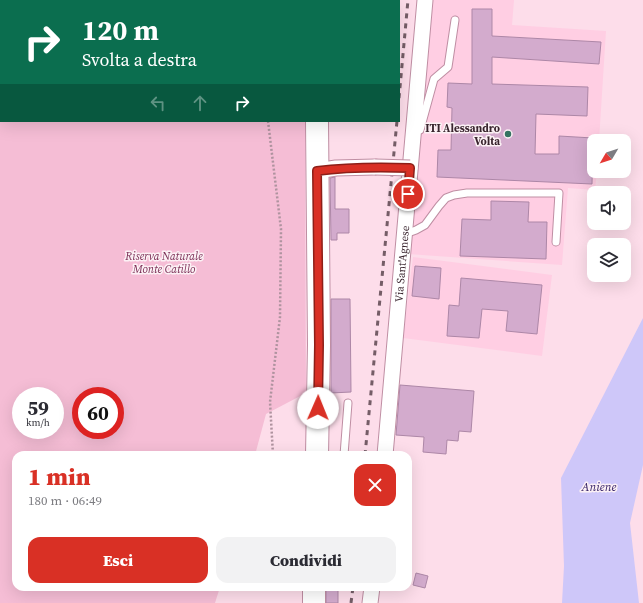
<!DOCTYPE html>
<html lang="it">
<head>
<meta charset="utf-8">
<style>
	body { margin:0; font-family:"Source Serif 4",serif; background:#f2f2f3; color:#2b2b33; height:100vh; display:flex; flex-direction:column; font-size:15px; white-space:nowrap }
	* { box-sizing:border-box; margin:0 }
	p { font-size:13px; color:#7c7c81 }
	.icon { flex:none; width:22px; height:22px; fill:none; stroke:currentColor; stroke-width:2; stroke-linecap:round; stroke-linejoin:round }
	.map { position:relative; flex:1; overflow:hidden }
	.details { position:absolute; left:12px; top:451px; width:400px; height:140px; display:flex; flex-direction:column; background:#fff; border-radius:12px; box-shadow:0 4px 16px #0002 }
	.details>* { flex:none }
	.guide { position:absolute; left:0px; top:0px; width:400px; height:122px; box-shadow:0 4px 16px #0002; background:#0b6e4f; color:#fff; overflow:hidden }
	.needle { width:26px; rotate:231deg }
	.fabs { position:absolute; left:587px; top:134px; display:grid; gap:8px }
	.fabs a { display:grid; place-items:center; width:44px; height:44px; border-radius:8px; background:#fff; box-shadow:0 4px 16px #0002; font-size:20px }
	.speed { position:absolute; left:12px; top:387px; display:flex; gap:8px; font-size:20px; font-weight:700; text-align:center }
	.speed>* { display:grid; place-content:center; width:52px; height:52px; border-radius:50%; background:#fff; box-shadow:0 4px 16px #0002; line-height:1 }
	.speed small { font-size:10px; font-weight:400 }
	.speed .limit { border:6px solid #d22; background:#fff; color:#111 }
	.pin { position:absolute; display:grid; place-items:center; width:34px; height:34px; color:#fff; margin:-17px; border:2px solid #fff; border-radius:50%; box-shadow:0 1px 4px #0007 }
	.me { position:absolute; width:44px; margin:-22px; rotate:1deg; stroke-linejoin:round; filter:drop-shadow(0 0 3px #0008) }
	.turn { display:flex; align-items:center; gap:14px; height:84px; padding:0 16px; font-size:18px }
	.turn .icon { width:52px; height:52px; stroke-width:2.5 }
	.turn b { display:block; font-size:28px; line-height:34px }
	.lanes { display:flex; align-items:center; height:38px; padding:0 16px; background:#0003; justify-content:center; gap:20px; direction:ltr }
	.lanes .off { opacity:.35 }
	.round { display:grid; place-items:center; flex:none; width:42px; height:42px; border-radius:12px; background:#f2f2f3 }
	.summary { display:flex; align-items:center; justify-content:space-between; height:68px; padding:0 16px }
	h1 { font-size:24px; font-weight:800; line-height:30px; color:#d93025 }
	.cta { display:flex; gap:8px; margin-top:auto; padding:8px 16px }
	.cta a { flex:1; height:46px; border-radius:12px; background:#d93025; color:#fff; font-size:16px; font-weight:800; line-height:46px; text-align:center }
	.cta a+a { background:#f2f2f3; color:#2b2b33 }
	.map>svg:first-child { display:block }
	.built { fill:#ffcee3 }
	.green { fill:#f5bdd5; fill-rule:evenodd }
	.water { fill:#cec7f9 }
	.building { fill:#d3abcd; stroke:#ad87a7 }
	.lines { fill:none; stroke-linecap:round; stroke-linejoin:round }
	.lane-casing { stroke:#bf8ea3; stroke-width:9 }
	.street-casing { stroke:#bf8ea3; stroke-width:17 }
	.primary-casing { stroke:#bf8ea3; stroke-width:24 }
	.path { stroke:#af939f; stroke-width:2.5; stroke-dasharray:2 2; stroke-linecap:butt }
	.lane { stroke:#fff; stroke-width:7 }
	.street { stroke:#fff; stroke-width:15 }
	.primary { stroke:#fff; stroke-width:22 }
	.rail { stroke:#755d67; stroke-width:3; stroke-dasharray:5 5; stroke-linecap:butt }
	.street-bridge-casing { stroke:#bf8ea3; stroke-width:17; stroke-linecap:butt }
	.street-bridge { stroke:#fff; stroke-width:15 }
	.route-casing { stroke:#8d1f18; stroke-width:10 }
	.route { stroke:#d93025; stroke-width:7 }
	.poi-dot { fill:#347361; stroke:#fcf1f5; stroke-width:1.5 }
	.labels { text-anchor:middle; stroke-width:3; stroke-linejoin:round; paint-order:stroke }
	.poi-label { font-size:11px; font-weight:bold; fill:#39252e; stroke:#fcf1f5; text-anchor:end }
	.park-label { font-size:11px; font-style:italic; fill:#7a2c54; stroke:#fcf1f5 }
	.street-label { font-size:11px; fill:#39252e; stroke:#fcf1f5 }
	.water-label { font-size:12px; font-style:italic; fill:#352167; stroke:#fcf1f5 }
</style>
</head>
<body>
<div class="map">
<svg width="643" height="603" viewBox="0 0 643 603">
	<rect width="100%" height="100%" fill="#fdddea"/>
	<g class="built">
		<polygon points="426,0 514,0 512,25 606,31 599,141 594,141 594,171 597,171 595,190 568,188 562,265 408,254"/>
		<polygon points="413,257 552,275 542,356 403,338"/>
	</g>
	<path class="green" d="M 0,0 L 305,0 L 1,1 L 1,121 L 305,121 L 306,393 L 266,414 L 255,455 L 16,455 L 16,587 L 220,587 L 215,603 L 0,603 ZM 21,396 L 55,396 L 55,430 L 21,430 ZM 81,396 L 115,396 L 115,430 L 81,430 Z"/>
	<polygon class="water" points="643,318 643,465 630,523 639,603 562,603 564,566 561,478"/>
	<g class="building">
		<polygon points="472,9 492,9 492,36 601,42 599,64 492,57 492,84 588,87 587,116 536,114 535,154 559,154 559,136 593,138 592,184 437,177 438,150 451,150 452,108 447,107 448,83 472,84"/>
		<polygon points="335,177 335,209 349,209 349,233 337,233 337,240 331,240 330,178"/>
		<polygon points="491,201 529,202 528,222 547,222 546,259 460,256 462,219 491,220"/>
		<polygon points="415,266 441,268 439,299 412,296"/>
		<polygon points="461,278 542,285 537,334 506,331 508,311 482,309 479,338 447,336 449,305 459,306"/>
		<polygon points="331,299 350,299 351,392 331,393"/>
		<polygon points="400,385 474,391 471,432 459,431 458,441 447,440 446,454 423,452 424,437 396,435"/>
		<polygon points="416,573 428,576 425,588 413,585"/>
		<rect x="326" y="587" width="12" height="16"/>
	</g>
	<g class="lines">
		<defs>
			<g id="lane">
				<polyline points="417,130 420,130 434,79 448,67 455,20"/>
				<polyline points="405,234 416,230 425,225 439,206 446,198 454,195 467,193 559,193 556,242"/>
				<polyline points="344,455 348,403"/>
			</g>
			<g id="street">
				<polyline points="317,171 336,168 375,167"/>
				<path id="s1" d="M 385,455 L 425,0"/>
				<polyline points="370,603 372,587"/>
			</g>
			<g id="primary">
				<polyline points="316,1 317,0"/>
				<polyline points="317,121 319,345 317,455"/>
				<polyline points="314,603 314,587"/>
			</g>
		</defs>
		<use href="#lane" class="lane-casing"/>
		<use href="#street" class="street-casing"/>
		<use href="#primary" class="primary-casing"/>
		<g class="path">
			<polyline points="266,0 266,1"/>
			<polyline points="268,121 281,229 280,317 270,402 273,455"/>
		</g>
		<use href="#lane" class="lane"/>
		<use href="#street" class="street"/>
		<use href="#primary" class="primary"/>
		<g class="rail">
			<polyline points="399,98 408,0"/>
			<polyline points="365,455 397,121"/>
			<polyline points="351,603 353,587"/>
		</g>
		<defs>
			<polyline id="street-bridge" points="375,167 410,168"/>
		</defs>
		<use href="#street-bridge" class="street-bridge-casing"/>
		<use href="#street-bridge" class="street-bridge"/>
	</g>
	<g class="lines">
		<defs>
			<path id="route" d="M 318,408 L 319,345 L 317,171 C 348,167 379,167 410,168 L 408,194"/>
		</defs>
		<use href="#route" class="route-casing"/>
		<use href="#route" class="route"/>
	</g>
	<circle class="poi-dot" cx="508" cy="134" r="4"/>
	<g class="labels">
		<g class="poi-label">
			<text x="500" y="132">ITI Alessandro<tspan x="500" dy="13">Volta</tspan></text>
		</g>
		<g class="park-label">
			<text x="164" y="260">Riserva Naturale<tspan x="164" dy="13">Monte Catillo</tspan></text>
		</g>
		<g class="street-label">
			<text dy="4" stroke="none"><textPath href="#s1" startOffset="192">Via Sant'Agnese</textPath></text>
		</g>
		<g class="water-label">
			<text x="599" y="491">Aniene</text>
		</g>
	</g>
</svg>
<div class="fabs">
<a><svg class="needle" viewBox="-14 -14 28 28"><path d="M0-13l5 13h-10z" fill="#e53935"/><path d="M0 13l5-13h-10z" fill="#7c7c81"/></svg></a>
<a><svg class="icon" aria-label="sound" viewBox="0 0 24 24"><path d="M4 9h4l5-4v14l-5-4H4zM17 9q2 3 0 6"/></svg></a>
<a><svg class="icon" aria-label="layers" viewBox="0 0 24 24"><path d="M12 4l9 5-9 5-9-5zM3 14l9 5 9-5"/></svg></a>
</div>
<div class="speed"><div>59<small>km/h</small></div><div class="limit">60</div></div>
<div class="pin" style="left:408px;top:194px;background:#d93025"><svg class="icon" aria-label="arrive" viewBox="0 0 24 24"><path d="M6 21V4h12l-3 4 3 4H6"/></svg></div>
<svg class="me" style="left:318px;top:408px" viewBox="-20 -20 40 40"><circle r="19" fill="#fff"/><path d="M0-13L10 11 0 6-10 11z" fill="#d93025"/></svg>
<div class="guide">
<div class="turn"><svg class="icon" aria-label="right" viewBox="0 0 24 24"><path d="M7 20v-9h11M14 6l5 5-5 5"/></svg><div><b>120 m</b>Svolta a destra</div></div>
<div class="lanes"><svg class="icon off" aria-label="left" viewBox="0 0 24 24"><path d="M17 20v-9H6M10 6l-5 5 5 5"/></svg><svg class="icon off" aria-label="ahead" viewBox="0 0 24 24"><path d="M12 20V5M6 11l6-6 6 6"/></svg><svg class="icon" aria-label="right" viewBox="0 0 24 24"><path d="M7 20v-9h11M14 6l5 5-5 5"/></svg></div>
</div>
<section class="details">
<div class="summary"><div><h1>1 min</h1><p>180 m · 06:49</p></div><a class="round" style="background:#d93025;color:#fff"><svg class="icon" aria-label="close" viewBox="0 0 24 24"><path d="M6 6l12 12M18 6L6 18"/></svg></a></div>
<div class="cta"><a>Esci</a><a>Condividi</a></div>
</section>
</div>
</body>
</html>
